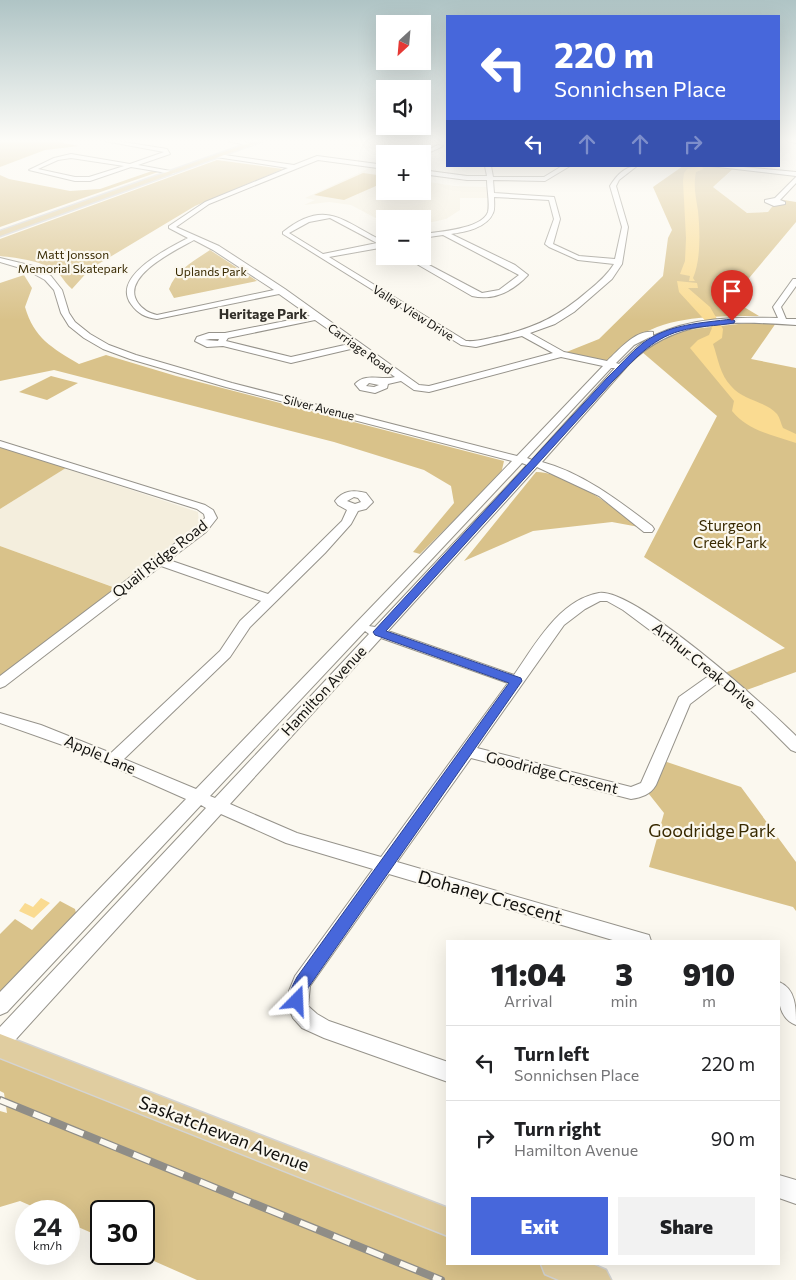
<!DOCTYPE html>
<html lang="en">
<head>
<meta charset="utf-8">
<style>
	body { margin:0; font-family:Commissioner,sans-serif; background:#f2f2f2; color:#202124; height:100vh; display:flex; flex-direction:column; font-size:19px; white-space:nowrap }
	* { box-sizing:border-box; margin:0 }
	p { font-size:16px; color:#757577 }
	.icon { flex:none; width:28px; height:28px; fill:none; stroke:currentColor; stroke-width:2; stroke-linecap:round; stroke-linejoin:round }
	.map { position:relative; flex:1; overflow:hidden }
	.drawer { position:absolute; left:446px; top:940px; width:334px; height:325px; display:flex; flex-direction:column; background:#fff; border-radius:0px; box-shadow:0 5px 20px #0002 }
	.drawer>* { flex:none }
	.top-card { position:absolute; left:446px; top:15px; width:334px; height:152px; border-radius:0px; box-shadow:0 5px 20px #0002; background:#4767db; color:#fff; overflow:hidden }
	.needle { width:32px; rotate:206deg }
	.fabs { position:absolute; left:376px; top:15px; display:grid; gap:10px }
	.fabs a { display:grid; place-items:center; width:55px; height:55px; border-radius:0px; background:#fff; box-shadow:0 5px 20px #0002; font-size:25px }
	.speed { position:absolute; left:15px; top:1200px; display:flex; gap:10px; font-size:25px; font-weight:700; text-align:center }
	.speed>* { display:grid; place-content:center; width:65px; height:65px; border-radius:50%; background:#fff; box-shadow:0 5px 20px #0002; line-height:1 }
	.speed small { font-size:12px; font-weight:400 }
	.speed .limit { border:2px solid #111; border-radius:8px; background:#fff; color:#111 }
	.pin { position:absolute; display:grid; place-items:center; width:42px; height:42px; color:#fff; margin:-51px -21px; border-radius:50% 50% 50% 0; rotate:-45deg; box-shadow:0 0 5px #0007 }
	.pin .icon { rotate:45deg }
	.me { position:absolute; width:55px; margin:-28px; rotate:21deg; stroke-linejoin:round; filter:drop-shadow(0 0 4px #0008) }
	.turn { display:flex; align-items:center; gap:18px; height:105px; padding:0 25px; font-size:22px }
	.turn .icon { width:65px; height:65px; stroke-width:2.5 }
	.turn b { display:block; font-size:35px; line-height:42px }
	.lanes { display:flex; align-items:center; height:48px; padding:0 25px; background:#0003; justify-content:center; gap:25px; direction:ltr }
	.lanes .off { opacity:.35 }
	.eta { display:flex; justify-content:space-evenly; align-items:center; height:85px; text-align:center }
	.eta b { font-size:30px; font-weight:800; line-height:35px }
	.action { display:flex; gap:10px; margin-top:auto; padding:10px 25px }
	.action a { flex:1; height:58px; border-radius:0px; background:#4767db; color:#fff; font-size:20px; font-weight:800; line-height:58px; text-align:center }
	.action a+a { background:#f2f2f2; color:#202124 }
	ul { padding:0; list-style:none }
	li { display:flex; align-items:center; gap:15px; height:75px; padding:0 25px; border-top:1px solid #e0e0e0 }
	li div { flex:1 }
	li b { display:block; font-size:19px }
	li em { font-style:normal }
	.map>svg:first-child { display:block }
	.built { fill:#f4eedd }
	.green { fill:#d9c28a }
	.water { fill:#fadb91 }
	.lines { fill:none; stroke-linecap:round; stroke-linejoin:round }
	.minor-casing { stroke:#96938b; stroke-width:2 }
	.major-casing { stroke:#d4d4d3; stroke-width:3 }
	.minor { fill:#fff; fill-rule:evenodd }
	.major { fill:#e0cda0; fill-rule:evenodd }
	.rail-casing { stroke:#8f8d87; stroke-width:8 }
	.rail { stroke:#fbf8ef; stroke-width:5.5; stroke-dasharray:18; stroke-linecap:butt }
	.route { fill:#4767db; stroke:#2e438e }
	.labels { text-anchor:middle; stroke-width:4.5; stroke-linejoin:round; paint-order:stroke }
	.far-park-label { font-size:12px; fill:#382900; stroke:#fbf8ef }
	.far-street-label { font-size:12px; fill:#11100d; stroke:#fbf8ef }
	.far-neighbourhood-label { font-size:14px; font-weight:bold; fill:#322f29; stroke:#fbf8ef }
	.park-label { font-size:15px; fill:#382900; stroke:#fbf8ef }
	.street-label { font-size:15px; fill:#11100d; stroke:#fbf8ef }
	.near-park-label { font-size:18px; fill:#382900; stroke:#fbf8ef }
	.near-street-label { font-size:18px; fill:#11100d; stroke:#fbf8ef }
</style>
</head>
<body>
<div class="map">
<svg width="796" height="1280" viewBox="0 0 796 1280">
	<rect width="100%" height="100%" fill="#fbf8ef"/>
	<g class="built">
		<polygon points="355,141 448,141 447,147 440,146 421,154 408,154 344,145"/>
		<polygon points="376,165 385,167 385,169 376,174 385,176 385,191 422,191 423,181 454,186 490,187 491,198 460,198 460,210 446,219 423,224 422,219 385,219 385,223 351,205 329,202 304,205 315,200 305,198"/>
		<polygon points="735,168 796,174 796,179 768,212 747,213 713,187"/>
		<polygon points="65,468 198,512 199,523 116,588 0,546 0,509"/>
	</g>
	<g class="green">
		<polygon points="0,141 65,141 63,143 79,146 45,150 0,167"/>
		<path d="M 217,160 L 283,169 L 195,206 L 90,269 L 72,289 C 67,285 64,280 60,275 C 46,261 18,258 0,256 L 0,239 Z"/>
		<path d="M 683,166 L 743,168 L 734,168 L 713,187 L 747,213 L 768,212 L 778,199 L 796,202 L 796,222 L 729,302 L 739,304 L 759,316 C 721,316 672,315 639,336 C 628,343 619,353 609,361 L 564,353 L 599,339 L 663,276 L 668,238 L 672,230 L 653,187 Z"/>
		<polygon points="152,171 158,172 0,227 0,175 9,179 70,191 100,189"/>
		<polygon points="363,173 385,176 385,182 344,200 314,195"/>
		<path d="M 210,250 L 257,281 L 174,298 L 169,289 C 176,270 194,261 210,250 Z"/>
		<path d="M 24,275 L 32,288 L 25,307 C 34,338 52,348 79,364 L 106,355 L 176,376 L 504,461 L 501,474 L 420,554 L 413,552 L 454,503 L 451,486 L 424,470 L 334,442 L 54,370 L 0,381 L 0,283 Z"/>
		<path d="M 746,323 L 776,323 L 751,359 L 796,368 L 796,672 L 741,692 L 720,675 L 785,648 L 644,557 L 717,416 L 642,352 C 674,325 707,329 746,323 Z"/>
		<polygon points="51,376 78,383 47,400 19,392"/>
		<polygon points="0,444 69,466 0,509"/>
		<path d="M 536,472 C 570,473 612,506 639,527 L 612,522 L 533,531 L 464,561 Z"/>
		<polygon points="0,546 121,590 0,683"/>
		<polygon points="658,759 741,787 796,862 796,911 793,907 649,867 664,813 645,789"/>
		<polygon points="60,901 75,909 76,913 0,996 0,934 15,919 32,930"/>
		<polygon points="0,1046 447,1222 448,1264 555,1264 596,1280 197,1280 138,1254 144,1254 144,1211 101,1211 101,1237 69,1223 69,1211 43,1211 20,1201 0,1207 0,1111 7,1113 4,1093 0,1091"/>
	</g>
	<g class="water">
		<path d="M 705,166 L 702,167 L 704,169 L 696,172 C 693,186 696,198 698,211 C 700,231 701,260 693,278 L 695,281 L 689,281 L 690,276 L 680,274 L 685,261 L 686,238 L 683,181 L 684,173 L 687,169 Z"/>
		<path d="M 677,281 L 697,283 L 698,288 L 688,288 L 710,307 L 723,329 L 722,338 L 713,344 C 718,358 720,375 731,386 C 743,401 766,401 777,414 C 780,418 781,424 783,428 L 796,434 L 796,443 C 773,435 748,431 732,411 L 734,401 L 690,348 L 698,340 L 709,335 L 712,328 L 679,292 Z"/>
		<polygon points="41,898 50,903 34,918 19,911 25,903 33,907"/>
	</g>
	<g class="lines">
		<defs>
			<g id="minor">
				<path d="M 105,141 L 117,141 L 167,149 L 170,154 L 138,165 L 176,172 L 173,174 L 131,167 L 90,181 L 75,181 L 29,170 L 54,158 L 71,154 L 130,164 L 164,152 ZM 71,158 L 124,166 L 89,177 L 75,177 L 38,169 L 58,160 Z"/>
				<polygon points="228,141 240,141 254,144 251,146"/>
				<polygon points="788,141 796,141 796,143"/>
				<polygon points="438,145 443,146 424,155 419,154"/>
				<path d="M 218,154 L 294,165 L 317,156 L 385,165 L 385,169 L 318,160 L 209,204 L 176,227 L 219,246 L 285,289 L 419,385 L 429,386 L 553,353 L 522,336 L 476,347 L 461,345 L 283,234 L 283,232 C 327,197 344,223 385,242 L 385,247 L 329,257 L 466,341 C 478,342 488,338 500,336 C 537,327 559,316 588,291 C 598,283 607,275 614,264 L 578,260 L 549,247 L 545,244 L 554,219 L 549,200 L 494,197 C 494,202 495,209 493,213 C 487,228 465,232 451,234 L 515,265 L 528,275 C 513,291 494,301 472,296 L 403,256 L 412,256 L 482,293 L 499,290 L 519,275 L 443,235 L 422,238 L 422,234 C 438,232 482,229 488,212 C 490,203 487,189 487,180 L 467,180 L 422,174 L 422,170 L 467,176 L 487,176 L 485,166 L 491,166 L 493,177 L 544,177 L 562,166 L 570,166 L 545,181 L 493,180 L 494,193 L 554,197 L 560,219 L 553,244 L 579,256 L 615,259 L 622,227 L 610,186 C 616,176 625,166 637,166 L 619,180 L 616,186 L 628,227 L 622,264 L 612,279 L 574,312 L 555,324 L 530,333 L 564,352 L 607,361 C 619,350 635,330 653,332 L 653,336 C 692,317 735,317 778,318 L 773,307 L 793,279 L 796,279 L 796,286 L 781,307 L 786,319 L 796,319 L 796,325 C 734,321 676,317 629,364 L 542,462 C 583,473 619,501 652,526 L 654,529 L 652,532 L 644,532 L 599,496 L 537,467 L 388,631 L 514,675 C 535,645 559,600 599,593 C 635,588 768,708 796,736 L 796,752 L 791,750 L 756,715 L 719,682 L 690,704 L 656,785 C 650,795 642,797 631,799 L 471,758 L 397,862 L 642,933 L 649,935 L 651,941 L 616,941 L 389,874 L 310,986 L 308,1006 L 317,1014 L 329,1021 L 448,1062 L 448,1082 L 324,1038 L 302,1028 L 293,1018 L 288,1006 L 289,991 L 295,976 L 373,869 L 286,843 L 221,814 L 7,1049 L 0,1052 L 0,1027 L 206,808 L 201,805 L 7,1012 L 0,1015 L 0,992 L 186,799 L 71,748 L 0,723 L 0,713 L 41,725 L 111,753 L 220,651 L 240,621 L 261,601 L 161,566 L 5,686 L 0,688 L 0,676 L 198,526 L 205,518 L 204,514 L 197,509 L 0,447 L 0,441 L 205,505 L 213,510 L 217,518 L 206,532 L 169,560 L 268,594 L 342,521 L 347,510 L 338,505 L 335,501 C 343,490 354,490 366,493 L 373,502 L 366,509 L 358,511 L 351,524 L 325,553 L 250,627 L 230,657 L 124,759 L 196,789 L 512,461 L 226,387 L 130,359 L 103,349 L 84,338 L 69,326 L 61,313 L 54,290 L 45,280 L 27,270 L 0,262 L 0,258 L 33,266 L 51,276 L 62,290 L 69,313 L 75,322 L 90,334 L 109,345 L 136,355 L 232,383 L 517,456 L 603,366 L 561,357 L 429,392 L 414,390 L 401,381 L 388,384 L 387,388 L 375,393 L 360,390 L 355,384 C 366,372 381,381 395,377 L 355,348 L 291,363 L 223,346 L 207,347 L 195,341 L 197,337 L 209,333 L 225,333 L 310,316 L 279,294 L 157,319 C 145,317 138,314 131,304 C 111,276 169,248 188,238 L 169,228 L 169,226 L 205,202 L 288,168 L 216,157 ZM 330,218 L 377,243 L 323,254 L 289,233 L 309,222 ZM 194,240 L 213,250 L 274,290 L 157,315 C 149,313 143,310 138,303 C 119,277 176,250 194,240 ZM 315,320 L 349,344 L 291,357 L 226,341 L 228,338 ZM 652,336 L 638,346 L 619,364 L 616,363 L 634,345 ZM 210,339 L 219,339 L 218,341 L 205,340 ZM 611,368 L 615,368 L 532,460 L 527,458 ZM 369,383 L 379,385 L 374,387 L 366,386 ZM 522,463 L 527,465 L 375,627 L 369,626 ZM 354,497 L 358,498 L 361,502 L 355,504 L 347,501 ZM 600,601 L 607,601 L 623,610 L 710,675 L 679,697 L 641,783 L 631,787 L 477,748 L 564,625 L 585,609 ZM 365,631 L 369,634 L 215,798 L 210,796 ZM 381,638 L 508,683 L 381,857 L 297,833 L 230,804 Z"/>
				<polygon points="710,166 733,166 796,172 796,176"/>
				<polygon points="796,177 796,183 780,200 785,202 785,204 774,206 765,202 765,200 775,198"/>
				<path d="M 779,982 C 796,989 796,1008 796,1025 C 778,1018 778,999 779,982 Z"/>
				<polygon points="779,1175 796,1180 796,1204 779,1198"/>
			</g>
			<g id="major">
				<polygon points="255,141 263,141 0,236 0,231"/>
				<polygon points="0,1034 448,1208 448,1236 0,1058"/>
				<polygon points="541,1264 592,1264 606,1270 611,1280 559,1280 545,1274"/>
			</g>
		</defs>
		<use href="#minor" class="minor-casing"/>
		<use href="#major" class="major-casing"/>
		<use href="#minor" class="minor"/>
		<use href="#major" class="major"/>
		<defs>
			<polyline id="rail" points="0,1100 441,1280"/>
		</defs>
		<use href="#rail" class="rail-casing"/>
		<use href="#rail" class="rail"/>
	</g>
	<linearGradient id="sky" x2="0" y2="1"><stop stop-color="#afc4c5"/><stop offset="0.44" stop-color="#fdfcf8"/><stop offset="1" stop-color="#fdfcf8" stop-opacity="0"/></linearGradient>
	<rect width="796" height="320" fill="url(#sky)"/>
	<path class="route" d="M 732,319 L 735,321 L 734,323 C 716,326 697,326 680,331 C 651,339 633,361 612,382 L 386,631 L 521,678 L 522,681 L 308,988 L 303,1007 L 297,1009 L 291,1007 C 286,996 292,987 297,977 L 509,683 L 375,635 L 373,632 L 607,378 C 619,367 630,353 643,343 C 668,324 702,323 732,319 Z"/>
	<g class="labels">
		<g class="far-park-label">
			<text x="73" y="259">Matt Jonsson<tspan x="73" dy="14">Memorial Skatepark</tspan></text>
			<text x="211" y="276">Uplands Park</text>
		</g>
		<g class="far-street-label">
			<text transform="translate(413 313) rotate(32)" y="4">Valley View Drive</text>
			<text transform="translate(360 349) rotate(36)" y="4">Carriage Road</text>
			<text transform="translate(319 408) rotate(14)" y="4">Silver Avenue</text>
		</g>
		<g class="far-neighbourhood-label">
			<text x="263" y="319">Heritage Park</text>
		</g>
		<g class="park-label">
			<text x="730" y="531">Sturgeon<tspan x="730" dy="17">Creek Park</tspan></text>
		</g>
		<g class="street-label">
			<text transform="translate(160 559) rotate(-38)" y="5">Quail Ridge Road</text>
			<text transform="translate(704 666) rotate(39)" y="5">Arthur Creak Drive</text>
			<text transform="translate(324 691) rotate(-47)" y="5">Hamilton Avenue</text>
			<text transform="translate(100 755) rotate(23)" y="5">Apple Lane</text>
			<text transform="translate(552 773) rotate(14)" y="5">Goodridge Crescent</text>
		</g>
		<g class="near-park-label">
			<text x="712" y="837">Goodridge Park</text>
		</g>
		<g class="near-street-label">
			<text transform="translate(490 897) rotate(16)" y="6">Dohaney Crescent</text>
			<text transform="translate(224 1134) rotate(21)" y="6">Saskatchewan Avenue</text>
		</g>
	</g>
</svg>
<div class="fabs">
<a><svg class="needle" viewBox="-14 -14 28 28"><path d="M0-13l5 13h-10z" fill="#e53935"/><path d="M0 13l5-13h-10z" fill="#757577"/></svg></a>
<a><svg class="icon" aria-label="sound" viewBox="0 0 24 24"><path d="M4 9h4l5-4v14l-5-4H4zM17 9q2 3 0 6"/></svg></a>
<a>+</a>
<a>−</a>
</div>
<div class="speed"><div>24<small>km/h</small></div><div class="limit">30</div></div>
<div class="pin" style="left:732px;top:321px;background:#d93025"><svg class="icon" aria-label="arrive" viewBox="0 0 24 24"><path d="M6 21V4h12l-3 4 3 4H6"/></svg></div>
<svg class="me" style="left:297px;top:1001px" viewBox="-20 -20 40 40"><path d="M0-17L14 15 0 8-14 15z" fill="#4767db" stroke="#fff" stroke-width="4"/></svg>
<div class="top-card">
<div class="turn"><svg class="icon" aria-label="left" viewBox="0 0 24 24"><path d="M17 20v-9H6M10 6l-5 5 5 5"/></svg><div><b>220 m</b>Sonnichsen Place</div></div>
<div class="lanes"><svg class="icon" aria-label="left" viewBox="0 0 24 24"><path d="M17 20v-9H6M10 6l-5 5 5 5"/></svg><svg class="icon off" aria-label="ahead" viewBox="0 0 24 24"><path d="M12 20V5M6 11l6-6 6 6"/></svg><svg class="icon off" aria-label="ahead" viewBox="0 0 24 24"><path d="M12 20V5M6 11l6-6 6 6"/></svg><svg class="icon off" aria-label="right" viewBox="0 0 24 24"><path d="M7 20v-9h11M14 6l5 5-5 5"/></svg></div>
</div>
<section class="drawer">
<div class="eta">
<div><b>11:04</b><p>Arrival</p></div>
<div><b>3</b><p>min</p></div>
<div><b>910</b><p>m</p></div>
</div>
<ul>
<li><svg class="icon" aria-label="left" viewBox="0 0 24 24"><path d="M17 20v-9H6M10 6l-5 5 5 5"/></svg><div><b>Turn left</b><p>Sonnichsen Place</p></div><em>220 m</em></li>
<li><svg class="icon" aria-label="right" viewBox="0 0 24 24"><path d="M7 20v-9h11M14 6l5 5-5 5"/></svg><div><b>Turn right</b><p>Hamilton Avenue</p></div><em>90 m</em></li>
</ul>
<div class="action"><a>Exit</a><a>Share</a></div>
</section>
</div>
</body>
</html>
